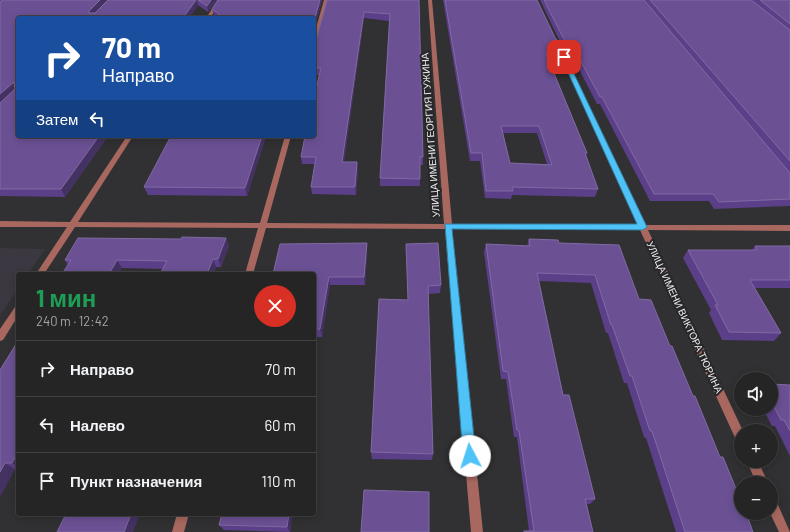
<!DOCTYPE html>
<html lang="ru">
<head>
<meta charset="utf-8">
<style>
	body { margin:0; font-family:Barlow,sans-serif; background:#313132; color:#f1f3f6; height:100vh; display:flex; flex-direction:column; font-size:15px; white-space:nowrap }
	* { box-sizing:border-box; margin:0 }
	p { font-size:13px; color:#a3a5a7 }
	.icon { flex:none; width:22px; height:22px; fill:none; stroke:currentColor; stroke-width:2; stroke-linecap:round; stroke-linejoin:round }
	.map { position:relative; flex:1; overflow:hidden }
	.panel { position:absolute; left:16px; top:272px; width:300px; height:244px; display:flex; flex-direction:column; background:#252526; border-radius:4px; box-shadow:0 2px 10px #0003,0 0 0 1px #424243 }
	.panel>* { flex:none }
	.hud { position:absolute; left:16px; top:16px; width:300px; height:122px; border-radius:4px; box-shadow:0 2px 10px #0003,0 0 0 1px #424243; background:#1a4fa0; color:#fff; overflow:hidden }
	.controls { position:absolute; left:734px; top:372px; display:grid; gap:8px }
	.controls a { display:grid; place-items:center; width:44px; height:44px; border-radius:50%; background:#252526; box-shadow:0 2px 10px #0003,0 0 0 1px #424243; font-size:20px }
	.pin { position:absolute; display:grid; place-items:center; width:34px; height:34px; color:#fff; margin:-17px; border-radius:8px; box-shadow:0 2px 6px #0006 }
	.me { position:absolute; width:44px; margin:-22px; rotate:355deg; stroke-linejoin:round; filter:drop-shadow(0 0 3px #0008) }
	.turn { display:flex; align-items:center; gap:14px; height:84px; padding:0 20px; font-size:18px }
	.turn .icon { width:52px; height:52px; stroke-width:2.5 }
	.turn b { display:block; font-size:28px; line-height:34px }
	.then { display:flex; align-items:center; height:38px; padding:0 20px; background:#0003; gap:8px; font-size:15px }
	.round { display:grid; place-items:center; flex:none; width:42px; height:42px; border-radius:21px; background:#313132 }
	.overview { display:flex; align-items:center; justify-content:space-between; height:68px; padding:0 20px }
	h1 { font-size:24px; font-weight:700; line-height:30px; color:#1e9e55 }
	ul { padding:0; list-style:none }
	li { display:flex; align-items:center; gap:12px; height:56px; padding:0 20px; border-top:1px solid #424243 }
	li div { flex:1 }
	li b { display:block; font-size:15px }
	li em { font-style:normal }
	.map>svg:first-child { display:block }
	.built { fill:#3b3841 }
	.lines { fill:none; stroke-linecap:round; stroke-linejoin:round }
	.minor { fill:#a8685f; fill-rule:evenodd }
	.wall { fill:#5c3f89; fill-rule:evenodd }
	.shaded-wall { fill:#443262 }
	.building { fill:#6b5194; stroke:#806aa2; fill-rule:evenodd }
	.route { fill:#4fc3f7; stroke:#337fa1 }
	.labels { text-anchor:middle; stroke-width:4; stroke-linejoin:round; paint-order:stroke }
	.street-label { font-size:10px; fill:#ecebed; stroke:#272729 }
</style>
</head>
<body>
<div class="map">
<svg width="790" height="532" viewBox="0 0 790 532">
	<rect width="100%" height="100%" fill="#313133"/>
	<polygon class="built" points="0,248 45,249 28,274 18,274 18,289 0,315"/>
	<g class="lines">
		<g class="minor">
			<polygon points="218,0 222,0 210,18 206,18"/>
			<polygon points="324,0 328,0 316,43 314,44 314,35"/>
			<polygon points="428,0 432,0 452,224 638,225 553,39 555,38 557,39 645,225 790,225 790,231 648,230 743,431 741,431 741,443 737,442 640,230 452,229 483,532 471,532 445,229 266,228 253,274 245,274 258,228 75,227 44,274 36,274 67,227 0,227 0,221 70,222 127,136 133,136 78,222 260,223 285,136 291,136 267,223 444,224"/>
			<polygon points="18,306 18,316 3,340 0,341 0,329 15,307"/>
			<polygon points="747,461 758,461 768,483 756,483"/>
			<polygon points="771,496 775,498 790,532 779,532 770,513"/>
			<polygon points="177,514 189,514 184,532 172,532"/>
		</g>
	</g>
	<g class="wall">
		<polygon points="0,0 217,0 208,12 198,5 18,136 108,136 65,197 0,196"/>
		<polygon points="322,0 314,30 314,18 217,17 214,15 212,9"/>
		<polygon points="327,0 419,0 423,157 423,165 420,165 420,186 380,186 380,178 389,21 364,18 344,162 357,162 358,170 356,195 312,194 311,187 315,164 302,164 301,157 319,75 314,75 314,38 317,37"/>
		<path d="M 443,0 L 537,0 L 560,48 L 558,55 L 548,59 L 587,153 L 586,157 L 598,189 L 595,197 L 512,195 L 511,199 L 485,198 L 480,161 L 470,161 ZM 503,133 L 537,133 L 547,164 L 510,163 Z"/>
		<polygon points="540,0 790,0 790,206 714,209 709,201 650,201 600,104 597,104 569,50 565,52"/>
		<polygon points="266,136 247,196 148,195 144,187"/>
		<polygon points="226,238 229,246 221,267 216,267 214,274 160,274 163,269 122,268 68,265 65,260 181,239"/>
		<polygon points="529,239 559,243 639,299 670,346 693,396 753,532 676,532 646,438 644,437 627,383 624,383 608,333 606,333 591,283 539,281 563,395 595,499 590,504 587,504 593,532 523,532 524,531 529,531 517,437 514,437 506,379 501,379 484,252 486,244 527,246"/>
		<polygon points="367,243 367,252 365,285 330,285 322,337 314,337 314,339 314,274"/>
		<polygon points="406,244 441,285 440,293 428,294 433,454 432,460 372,459 371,452 408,300"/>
		<polygon points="755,246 790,246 790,288 755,288 781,333 774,341 722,340 709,313 711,310 683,258 688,250 752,250"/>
		<polygon points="18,341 18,469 15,469 0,496"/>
		<polygon points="771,384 790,385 790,456 775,426 772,426 763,409 771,409"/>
		<polygon points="222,514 292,514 290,532 224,530 219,525"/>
	</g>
	<g class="shaded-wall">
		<polygon points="100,0 109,0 92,17 89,13 89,11"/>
		<polygon points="196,0 197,0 198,5 190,18 183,18"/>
		<polygon points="211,0 217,0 208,12 207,6"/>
		<polygon points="320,0 322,0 314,30 314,21"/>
		<polygon points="364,12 364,18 343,170 342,162"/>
		<polygon points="571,43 569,50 565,52 567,45"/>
		<polygon points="560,48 558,55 545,61 546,54"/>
		<polygon points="14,82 18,89 0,105 0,94"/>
		<polygon points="99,136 108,136 65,197 61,189"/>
		<polygon points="262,136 266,136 247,196 245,188"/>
		<polygon points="357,162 358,170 356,195 355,187"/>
		<polygon points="226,238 229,246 221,267 218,259"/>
		<polygon points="367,243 367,252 365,285 364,277"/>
		<polygon points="213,259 216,267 214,274 207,274"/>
		<polygon points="117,260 122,268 119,274 109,274"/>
		<polygon points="329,277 330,285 322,337 320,329"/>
		<polygon points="18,452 18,467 12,463"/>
		<polygon points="5,463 15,469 0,496 0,472"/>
		<polygon points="131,514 140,514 133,532 124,532"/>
		<polygon points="289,514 292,514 290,532 287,527"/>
	</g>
	<g class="building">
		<polygon points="3,0 100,0 89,11 89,13 95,13 108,0 196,0 183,18 18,18 18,136 99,136 61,189 0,189 0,103 15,89 14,82 0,94 0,2"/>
		<polygon points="198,0 211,0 207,6"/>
		<polygon points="218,0 320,0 314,21 314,18 216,18 219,14 212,9"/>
		<polygon points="327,0 419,0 423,157 420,157 420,179 380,178 390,14 364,12 342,162 357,162 355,187 311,187 316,157 301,157 305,136 314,136 314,98 321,68 314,68 314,38 317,37"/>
		<path d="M 445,0 L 537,0 L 560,48 L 546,54 L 587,153 L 585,153 L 598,189 L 512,187 L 513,191 L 486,191 L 482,153 L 471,153 ZM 501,126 L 539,126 L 552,165 L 510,163 Z"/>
		<polygon points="544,0 644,0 790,173 790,199 719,202 713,194 654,194 602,97 600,97 571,43 567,45"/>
		<polygon points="650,0 751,0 790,30 790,161"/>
		<polygon points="760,0 790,0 790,24"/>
		<polygon points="171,136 262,136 245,188 144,187"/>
		<polygon points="182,237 226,238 218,259 213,259 207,274 160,274 167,261 117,260 109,274 62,274 71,260 65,260 78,238 181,239"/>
		<polygon points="529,239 558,240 559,243 619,245 639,299 651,300 670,346 672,346 693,396 695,396 720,457 723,457 741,501 741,513 746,513 753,532 685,532 652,431 650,431 632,376 630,376 612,325 611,325 595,275 537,273 563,395 569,395 595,499 585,499 593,532 524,532 524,531 534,531 519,431 517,430 508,372 503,371 486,244 530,246"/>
		<polygon points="367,243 364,277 329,277 320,329 314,329 314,274 273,274 280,244"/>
		<polygon points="438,243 441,285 428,286 433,454 371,452 379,299 408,300 406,244"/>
		<polygon points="755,246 790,246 790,280 750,280 781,333 729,332 715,305 718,305 688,250 757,250"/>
		<polygon points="18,341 18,452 12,463 5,463 0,472 0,370"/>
		<polygon points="771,384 790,385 790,431 784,420 781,420 771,401"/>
		<polygon points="364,490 429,492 429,532 361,532"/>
		<polygon points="66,514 131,514 124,532 57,532"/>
		<polygon points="222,514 289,514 287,527 219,525"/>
	</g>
	<polygon class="route" points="564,55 566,57 647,227 643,230 452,229 476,456 474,460 470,462 465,460 463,456 445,224 637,224 561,57"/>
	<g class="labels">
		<g class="street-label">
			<text transform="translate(430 135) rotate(-94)" y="4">УЛИЦА ИМЕНИ ГЕОРГИЯ ГУЖИНА</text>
			<text transform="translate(685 317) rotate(65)" y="4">УЛИЦА ИМЕНИ ВИКТОРА ТЮРИНА</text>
		</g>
	</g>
</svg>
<div class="controls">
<a><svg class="icon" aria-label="sound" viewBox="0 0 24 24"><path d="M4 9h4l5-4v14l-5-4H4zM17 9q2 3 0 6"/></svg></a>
<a>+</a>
<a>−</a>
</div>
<div class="pin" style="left:564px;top:57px;background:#d93025"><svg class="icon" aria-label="arrive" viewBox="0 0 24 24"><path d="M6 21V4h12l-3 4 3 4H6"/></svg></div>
<svg class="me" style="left:470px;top:456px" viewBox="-20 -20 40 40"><circle r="19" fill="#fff"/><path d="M0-13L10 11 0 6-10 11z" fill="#4fc3f7"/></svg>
<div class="hud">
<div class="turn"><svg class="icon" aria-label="right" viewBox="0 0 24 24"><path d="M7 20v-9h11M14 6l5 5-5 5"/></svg><div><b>70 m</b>Направо</div></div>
<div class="then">Затем<svg class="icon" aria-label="left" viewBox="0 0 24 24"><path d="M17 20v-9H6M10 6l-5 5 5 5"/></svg></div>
</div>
<section class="panel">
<div class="overview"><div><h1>1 мин</h1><p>240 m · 12:42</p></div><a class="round" style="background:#d93025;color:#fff"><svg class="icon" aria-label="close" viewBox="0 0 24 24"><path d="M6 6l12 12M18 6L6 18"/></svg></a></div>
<ul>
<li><svg class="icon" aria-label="right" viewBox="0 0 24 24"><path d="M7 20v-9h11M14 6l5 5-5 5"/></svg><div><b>Направо</b></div><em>70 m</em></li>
<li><svg class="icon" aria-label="left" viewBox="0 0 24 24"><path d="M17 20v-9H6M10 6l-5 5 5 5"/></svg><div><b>Налево</b></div><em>60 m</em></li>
<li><svg class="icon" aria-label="arrive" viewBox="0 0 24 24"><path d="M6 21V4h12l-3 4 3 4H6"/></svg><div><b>Пункт назначения</b></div><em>110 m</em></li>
</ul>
</section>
</div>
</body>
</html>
